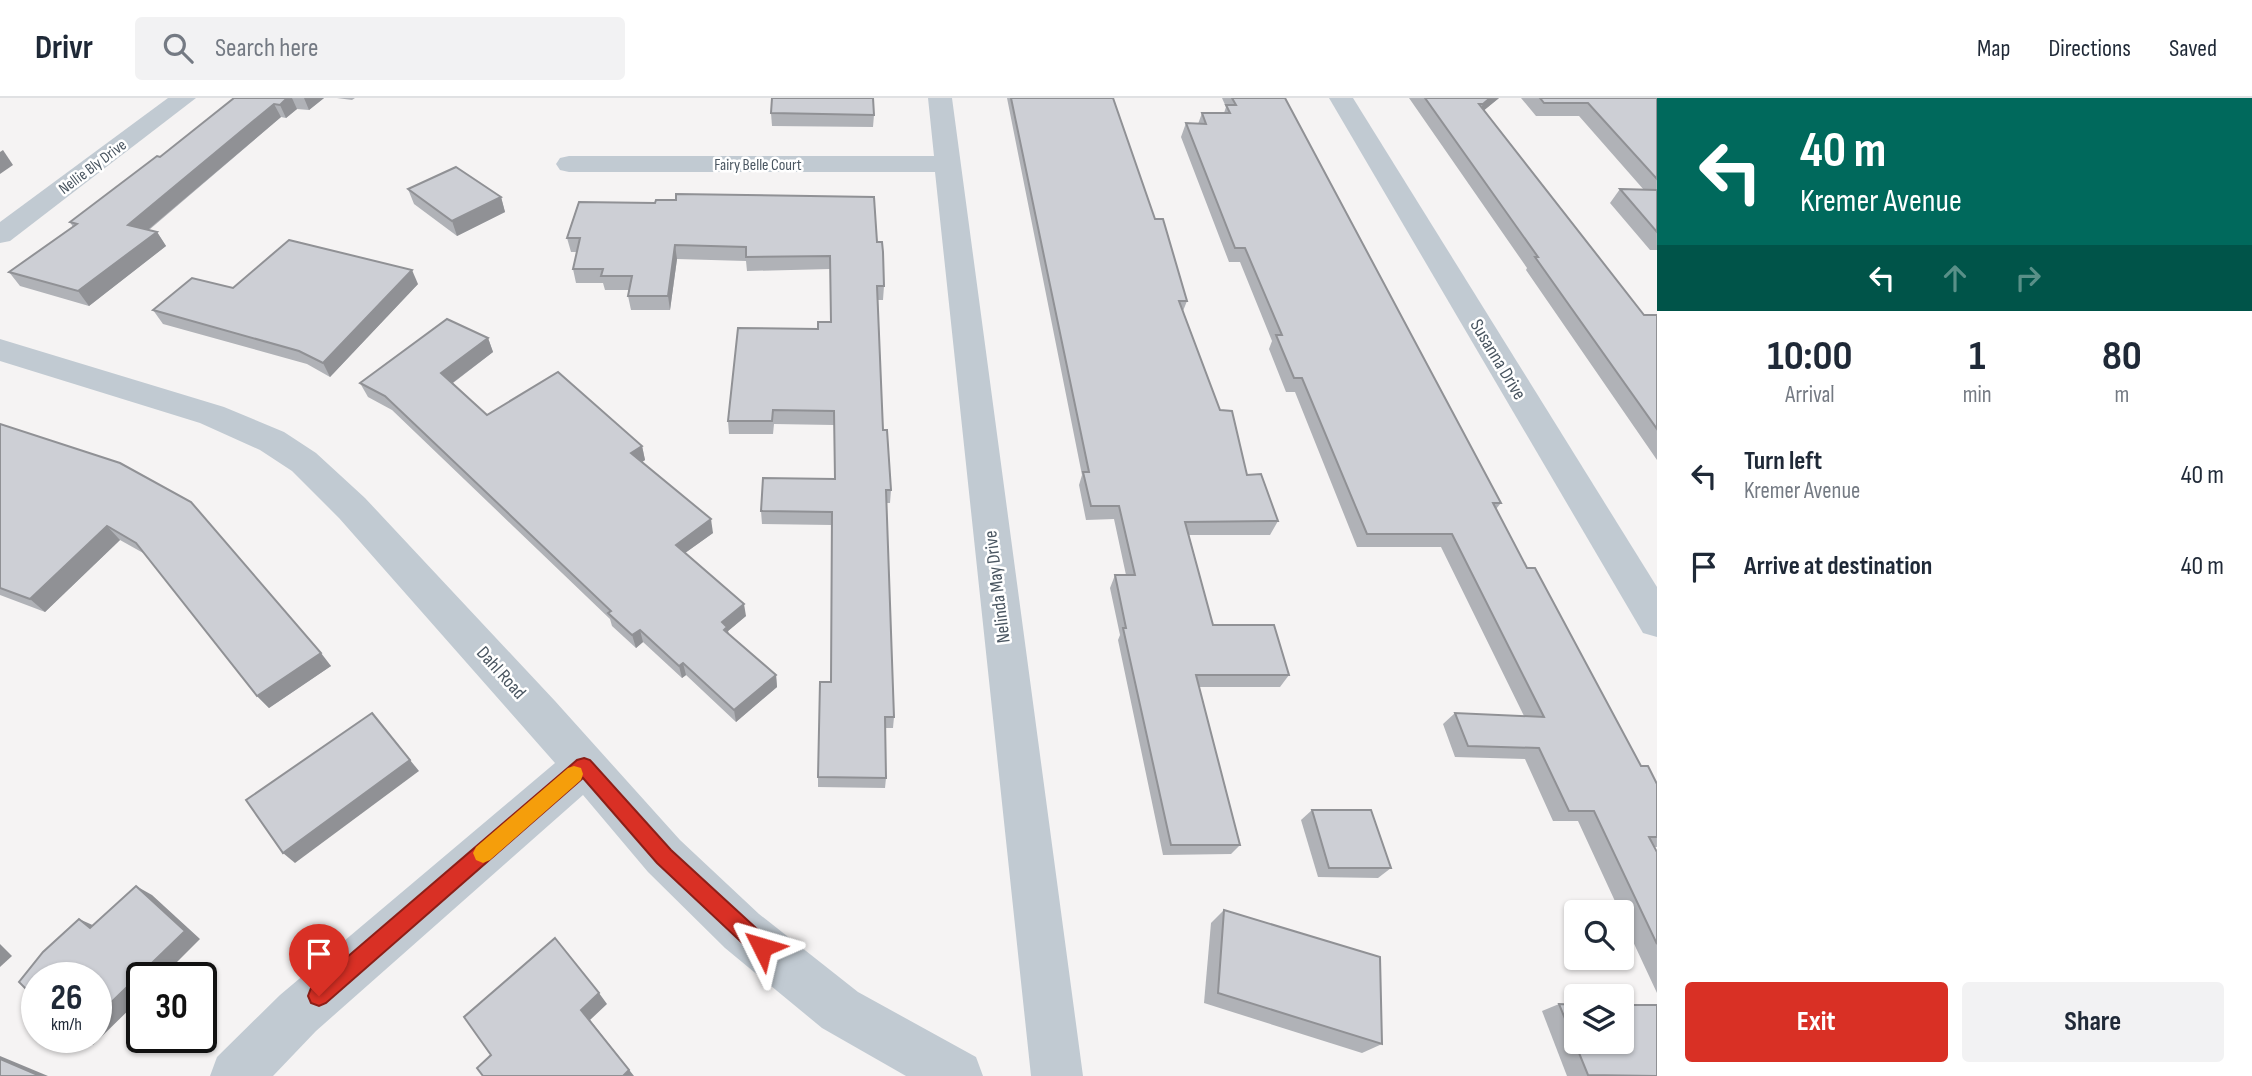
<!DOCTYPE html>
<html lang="en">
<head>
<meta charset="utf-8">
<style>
	body { margin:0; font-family:"Sofia Sans Condensed",sans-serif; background:#f2f2f3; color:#1f2937; height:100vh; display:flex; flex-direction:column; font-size:26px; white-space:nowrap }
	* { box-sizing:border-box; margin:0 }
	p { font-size:23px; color:#747a83 }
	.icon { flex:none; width:38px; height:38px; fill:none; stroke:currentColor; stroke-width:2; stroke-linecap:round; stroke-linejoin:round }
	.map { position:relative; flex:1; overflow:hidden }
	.details { display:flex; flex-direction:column; background:#fff; width:595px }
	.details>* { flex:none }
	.banner { background:#00695c; color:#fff; overflow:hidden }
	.controls { position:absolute; left:1564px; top:802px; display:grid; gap:14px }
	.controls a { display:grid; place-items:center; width:70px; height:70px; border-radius:7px; background:#fff; box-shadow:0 2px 5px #0004; font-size:35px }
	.speed { position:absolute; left:21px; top:864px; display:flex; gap:14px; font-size:35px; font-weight:700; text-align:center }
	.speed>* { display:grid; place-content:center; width:91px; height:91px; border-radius:50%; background:#fff; box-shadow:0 2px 5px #0004; line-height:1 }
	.speed small { font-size:18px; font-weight:400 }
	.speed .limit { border:4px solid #111; border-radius:10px; background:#fff; color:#111 }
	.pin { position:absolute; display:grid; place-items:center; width:60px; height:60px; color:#fff; margin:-72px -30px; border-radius:50% 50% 50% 0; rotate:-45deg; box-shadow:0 0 7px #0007 }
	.pin .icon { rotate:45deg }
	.me { position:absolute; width:77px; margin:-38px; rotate:310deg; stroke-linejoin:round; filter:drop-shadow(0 0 5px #0008) }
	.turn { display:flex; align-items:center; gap:24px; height:147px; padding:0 28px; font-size:32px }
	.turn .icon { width:91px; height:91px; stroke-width:2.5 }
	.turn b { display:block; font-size:49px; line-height:60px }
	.lanes { display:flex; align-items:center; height:66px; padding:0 28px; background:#0003; justify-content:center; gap:35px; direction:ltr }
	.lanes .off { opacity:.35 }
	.eta { display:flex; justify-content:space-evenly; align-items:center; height:119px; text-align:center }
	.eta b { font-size:42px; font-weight:700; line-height:49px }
	.primary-button { display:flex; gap:14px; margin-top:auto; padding:14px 28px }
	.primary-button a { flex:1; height:80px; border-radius:7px; background:#d93025; color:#fff; font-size:28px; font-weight:700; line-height:80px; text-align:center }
	.primary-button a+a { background:#f2f2f3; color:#1f2937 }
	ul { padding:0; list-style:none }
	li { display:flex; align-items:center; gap:21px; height:91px; padding:0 28px }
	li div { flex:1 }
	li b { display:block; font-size:26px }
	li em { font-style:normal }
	header { display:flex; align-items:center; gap:42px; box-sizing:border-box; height:98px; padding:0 35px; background:#fff; border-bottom:2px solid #e0e1e3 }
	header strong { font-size:33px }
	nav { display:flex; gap:38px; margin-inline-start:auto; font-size:24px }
	.search { width:490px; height:63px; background:#f2f2f3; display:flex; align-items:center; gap:18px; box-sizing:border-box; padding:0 24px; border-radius:7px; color:#747a83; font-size:26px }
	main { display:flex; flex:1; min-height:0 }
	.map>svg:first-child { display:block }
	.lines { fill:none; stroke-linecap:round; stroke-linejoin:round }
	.street { fill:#c1cad2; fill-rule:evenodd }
	.wall { fill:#b0b2b7 }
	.shaded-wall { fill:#909195 }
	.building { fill:#cdcfd5; stroke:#909195; stroke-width:2 }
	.route { fill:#d93025; stroke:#8d1f18; stroke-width:2 }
	.slow { fill:#f59e0b }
	.labels { text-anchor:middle; stroke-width:5; stroke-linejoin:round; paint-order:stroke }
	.far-street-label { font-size:16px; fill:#4a5661; stroke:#fff }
	.street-label { font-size:19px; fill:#4a5661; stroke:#fff }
</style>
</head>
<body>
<header>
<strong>Drivr</strong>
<div class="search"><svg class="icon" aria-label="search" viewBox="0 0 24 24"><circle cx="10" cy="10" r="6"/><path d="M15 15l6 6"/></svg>Search here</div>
<nav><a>Map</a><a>Directions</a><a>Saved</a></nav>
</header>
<main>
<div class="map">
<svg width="1657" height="978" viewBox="0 0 1657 978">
	<rect width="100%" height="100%" fill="#f5f3f3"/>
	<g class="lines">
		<g class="street">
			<polygon points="168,0 196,0 10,143 0,145 0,124"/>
			<polygon points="928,0 952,0 1083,978 1031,978 935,74 569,74 560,72 556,66 560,60 569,58 934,58"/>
			<polygon points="1329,0 1353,0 1657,489 1657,539 1643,535"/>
			<polygon points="0,241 224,309 284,334 316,355 365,400 555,603 680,742 759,816 858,894 976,959 983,978 906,978 822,930 725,850 648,774 583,697 316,933 273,978 210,978 217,959 280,897 555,665 339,420 292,373 260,352 200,325 0,263"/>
		</g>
	</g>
	<g class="wall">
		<polygon points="234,0 324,0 309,12 297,11 286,20 281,19 149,132 157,134 166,148 89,208 20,188 9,174 73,129 70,124 160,59"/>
		<polygon points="337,0 355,0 352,2"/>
		<polygon points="1007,0 1113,0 1155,121 1187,203 1183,213 1220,312 1247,377 1278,423 1270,437 1189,437 1213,527 1289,577 1280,589 1199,589 1240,747 1231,756 1163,757 1118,542 1120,537 1110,490 1115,477 1126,477 1114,421 1086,422 1079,387 1082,377"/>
		<polygon points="1222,0 1285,0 1501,405 1496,411 1527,470 1641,668 1657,686 1657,749 1654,749 1657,754 1657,895 1622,820 1622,814 1620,814 1578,723 1553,723 1525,661 1455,659 1443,626 1455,615 1524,618 1441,449 1357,449 1295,294 1286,294 1269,251 1272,243 1240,164 1229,164 1181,39 1186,25 1198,26 1202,15 1224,15 1226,9"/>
		<polygon points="1409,0 1499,0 1484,12 1644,217 1657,217 1657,362 1526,172 1527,170"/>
		<polygon points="1521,0 1657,0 1657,152 1650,152 1610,105 1620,91 1644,92 1579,18 1536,18"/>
		<polygon points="771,15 874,17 873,29 772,28"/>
		<polygon points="408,91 501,99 505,114 457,138 414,106"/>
		<polygon points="567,140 877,144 884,188 883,202 878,202 883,332 891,392 890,405 886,405 894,619 893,630 885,630 886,680 885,690 818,689 818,679 831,584 832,427 762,426 761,413 834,381 834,327 774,326 773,336 729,336 728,323 818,231 831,224 830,171 747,173 746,163 677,161 670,212 631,212 628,198 629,192 605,192 603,185 576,185 573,171 577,154 571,154"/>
		<polygon points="418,186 330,279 307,266 163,226 153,212 233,190"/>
		<polygon points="488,240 493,254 453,285 487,317 642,348 645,362 642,364 713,435 685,455 746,518 728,533 729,536 776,577 777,589 736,624 686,577 682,580 643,544 636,550 612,528 610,521 392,312 368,299 360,285"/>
		<polygon points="0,326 331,568 269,610 257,598 145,456 120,442 45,514 0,497"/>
		<polygon points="1312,712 1391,770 1378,780 1318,779 1301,722"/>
		<polygon points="1224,812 1382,946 1362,955 1204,905 1211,825"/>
		<polygon points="1559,906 1657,978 1567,978 1542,913"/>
	</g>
	<g class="shaded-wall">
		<polygon points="287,0 292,0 297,11 286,20 280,7"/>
		<polygon points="304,0 324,0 309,12"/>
		<polygon points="1490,0 1499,0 1476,19 1483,6"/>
		<polygon points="274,6 281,19 137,141 128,127"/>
		<polygon points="3,52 13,67 0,76 0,54"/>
		<polygon points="501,99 505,114 457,138 452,123"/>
		<polygon points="157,134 166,148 89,208 78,193"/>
		<polygon points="675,147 677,161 670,212 668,198"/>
		<polygon points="412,172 418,186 330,279 323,265"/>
		<polygon points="488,240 493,254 447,289 441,275"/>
		<polygon points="642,348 645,362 634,369 631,355"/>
		<polygon points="711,421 713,435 678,460 676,447"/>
		<polygon points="107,428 120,442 45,514 30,501"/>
		<polygon points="744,506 746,518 728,533 729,541 726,545 722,524"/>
		<polygon points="640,532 643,544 636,550 632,537"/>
		<polygon points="321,555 331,568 269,610 257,598"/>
		<polygon points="683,565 686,577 682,580 679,568"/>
		<polygon points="776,577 777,589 736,624 734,612"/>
		<polygon points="410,662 419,673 295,765 283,755"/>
		<polygon points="136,788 152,797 200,841 161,880 142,880 142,899 93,947 74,941 96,940 96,919"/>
		<polygon points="79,821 97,829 90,830"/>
		<polygon points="0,846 12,858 0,869"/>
		<polygon points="599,895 607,906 590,922 634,978 623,978 581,912"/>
		<polygon points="0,958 48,978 40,978 0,961"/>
	</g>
	<g class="building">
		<polygon points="234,0 287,0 280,7 274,6 128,127 157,134 78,193 9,174 77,126 70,124 157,58 160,59"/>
		<polygon points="772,0 873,0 874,17 771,15"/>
		<polygon points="1011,0 1113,0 1155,121 1163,121 1187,203 1179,203 1220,312 1232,313 1247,377 1261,376 1278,423 1185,424 1213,527 1274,527 1289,577 1196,577 1240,747 1171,747 1123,530 1126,530 1115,477 1135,477 1119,408 1091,408 1083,374 1089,374"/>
		<polygon points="1232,0 1285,0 1501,405 1493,405 1527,470 1535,470 1641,668 1648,668 1657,686 1657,739 1649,739 1657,754 1657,846 1594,713 1569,713 1539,650 1468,648 1455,615 1544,619 1452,436 1367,436 1302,280 1294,280 1276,237 1282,237 1245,150 1235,150 1186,25 1206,26 1202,15 1230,15 1226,7 1236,7"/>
		<polygon points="1425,0 1490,0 1483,6 1479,6 1644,217 1657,217 1657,331 1535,159 1538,159"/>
		<polygon points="1540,0 1657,0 1657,81 1588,5 1544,5"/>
		<polygon points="456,69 501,99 452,123 408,91"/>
		<polygon points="1620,91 1657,92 1657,134"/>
		<polygon points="676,96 874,99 877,144 882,144 883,154 884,188 877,188 883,332 887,332 891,392 886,392 894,619 885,619 886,680 818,679 820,584 831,584 832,414 761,413 763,380 835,381 834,313 773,312 772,323 728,323 738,230 818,231 818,224 831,224 830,158 746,159 746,149 675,147 668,198 628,198 632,178 601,178 603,171 573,171 580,140 567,140 579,104 655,105 656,102 676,102"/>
		<polygon points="289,142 412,172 323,265 299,253 153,212 192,180 233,190"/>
		<polygon points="447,221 488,240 441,275 487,317 558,274 642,348 631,355 711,421 676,447 744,506 722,524 727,529 724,532 776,577 734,612 683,565 679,568 640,532 632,537 608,515 611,513 385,298 360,285"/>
		<polygon points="0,326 120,365 191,404 321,555 257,598 136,445 107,428 30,501 0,490"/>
		<polygon points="372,615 410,662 283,755 246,702"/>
		<polygon points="1312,712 1371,712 1391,770 1329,770"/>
		<polygon points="136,788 185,833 96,919 96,880 37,880 37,902 19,884 43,854 79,821 90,830"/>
		<polygon points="1224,812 1380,859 1382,946 1218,895"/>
		<polygon points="555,840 599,895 581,912 629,972 623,978 483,978 477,970 491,957 464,919"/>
		<polygon points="1559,906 1577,907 1577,943 1622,943 1622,907 1657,907 1657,978 1588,977"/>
		<polygon points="0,961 40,978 0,978"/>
	</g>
	<polygon class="route" points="584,660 590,662 671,752 769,842 772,849 769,856 762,859 754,856 657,765 583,680 326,905 319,908 311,905 308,898 311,890 577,662"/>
	<polygon class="slow" points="574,668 581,670 583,676 581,682 490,762 483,765 476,762 473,755 476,749 568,670"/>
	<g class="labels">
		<g class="far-street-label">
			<text x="758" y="72">Fairy Belle Court</text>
			<text transform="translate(92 68) rotate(-37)" y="6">Nellie Bly Drive</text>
		</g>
		<g class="street-label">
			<text transform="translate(1499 261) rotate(59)" y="7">Susanna Drive</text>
			<text transform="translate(996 489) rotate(-97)" y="7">Nelinda May Drive</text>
			<text transform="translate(502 574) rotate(48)" y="7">Dahl Road</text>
		</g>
	</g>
</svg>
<div class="controls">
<a><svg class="icon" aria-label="search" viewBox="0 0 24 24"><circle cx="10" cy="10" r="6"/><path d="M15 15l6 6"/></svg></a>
<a><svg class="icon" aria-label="layers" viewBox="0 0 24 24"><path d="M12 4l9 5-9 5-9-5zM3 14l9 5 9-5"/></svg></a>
</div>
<div class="speed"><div>26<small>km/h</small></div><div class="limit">30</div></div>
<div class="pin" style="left:319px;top:898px;background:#d93025"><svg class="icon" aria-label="arrive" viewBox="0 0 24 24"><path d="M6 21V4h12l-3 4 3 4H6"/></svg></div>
<svg class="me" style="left:762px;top:849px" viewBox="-20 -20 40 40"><path d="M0-17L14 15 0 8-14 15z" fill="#d93025" stroke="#fff" stroke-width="4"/></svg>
</div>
<section class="details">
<div class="banner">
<div class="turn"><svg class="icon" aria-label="left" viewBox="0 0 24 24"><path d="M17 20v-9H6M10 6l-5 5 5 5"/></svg><div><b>40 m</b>Kremer Avenue</div></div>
<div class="lanes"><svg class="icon" aria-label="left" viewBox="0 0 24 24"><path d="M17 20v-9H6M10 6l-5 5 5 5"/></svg><svg class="icon off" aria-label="ahead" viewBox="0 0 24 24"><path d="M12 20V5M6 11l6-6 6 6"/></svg><svg class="icon off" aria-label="right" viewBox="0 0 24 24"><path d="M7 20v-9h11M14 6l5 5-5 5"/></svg></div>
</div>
<div class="eta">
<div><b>10:00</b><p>Arrival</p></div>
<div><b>1</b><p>min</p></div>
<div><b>80</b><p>m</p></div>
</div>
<ul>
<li><svg class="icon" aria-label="left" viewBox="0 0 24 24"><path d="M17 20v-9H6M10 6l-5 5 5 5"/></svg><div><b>Turn left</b><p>Kremer Avenue</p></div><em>40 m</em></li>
<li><svg class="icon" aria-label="arrive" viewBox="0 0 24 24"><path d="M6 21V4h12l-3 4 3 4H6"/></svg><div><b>Arrive at destination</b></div><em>40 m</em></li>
</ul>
<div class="primary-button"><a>Exit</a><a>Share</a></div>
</section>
</main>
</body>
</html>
